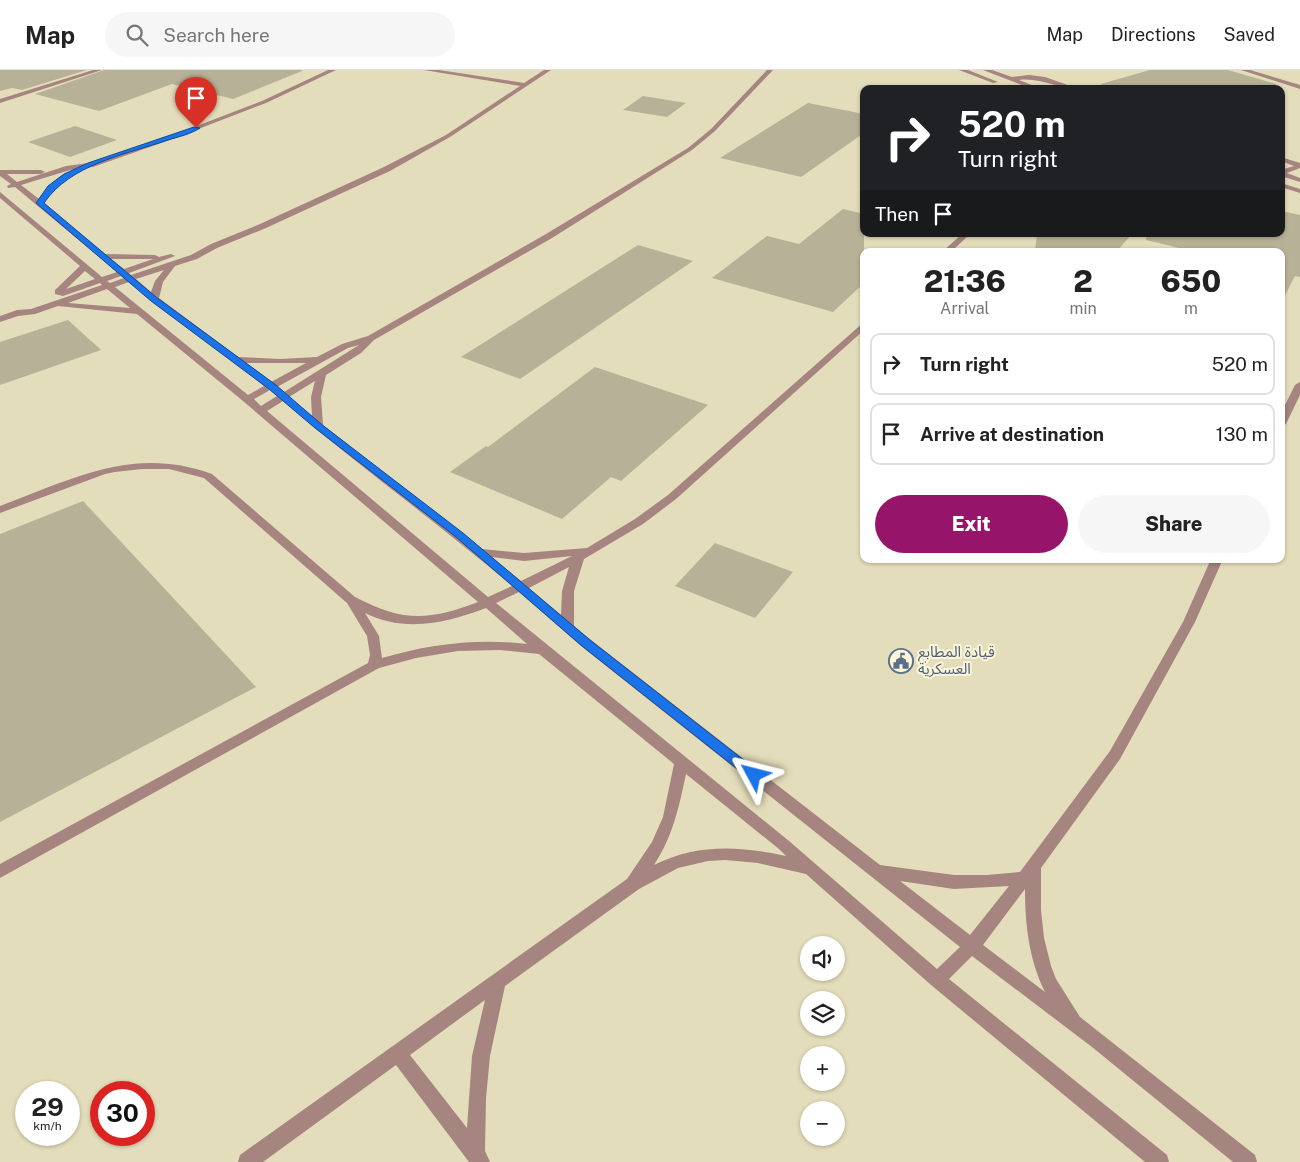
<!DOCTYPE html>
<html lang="en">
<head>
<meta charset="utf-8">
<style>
	body { margin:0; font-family:"Public Sans","Noto Sans Arabic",sans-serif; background:#f6f6f6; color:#222; height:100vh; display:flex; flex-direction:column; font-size:19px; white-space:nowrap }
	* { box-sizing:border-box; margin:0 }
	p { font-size:16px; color:#767676 }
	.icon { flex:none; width:28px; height:28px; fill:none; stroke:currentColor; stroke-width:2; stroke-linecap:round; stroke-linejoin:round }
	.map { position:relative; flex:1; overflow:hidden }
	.side { position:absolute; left:860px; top:178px; width:425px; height:315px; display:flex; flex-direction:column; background:#fff; border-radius:10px; box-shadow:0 1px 4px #0004 }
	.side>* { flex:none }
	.top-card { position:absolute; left:860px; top:15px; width:425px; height:152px; border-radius:10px; box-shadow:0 1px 4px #0004; background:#202124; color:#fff; overflow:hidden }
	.fabs { position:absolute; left:800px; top:866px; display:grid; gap:10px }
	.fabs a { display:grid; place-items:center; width:45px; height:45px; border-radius:50%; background:#fff; box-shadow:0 1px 4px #0004; font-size:25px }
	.speed { position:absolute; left:15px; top:1011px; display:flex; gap:10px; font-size:25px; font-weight:700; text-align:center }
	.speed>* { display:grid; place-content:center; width:65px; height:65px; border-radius:50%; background:#fff; box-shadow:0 1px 4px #0004; line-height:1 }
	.speed small { font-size:12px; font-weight:400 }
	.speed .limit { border:8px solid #d22; background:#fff; color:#111 }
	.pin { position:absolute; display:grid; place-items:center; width:42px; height:42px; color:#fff; margin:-51px -21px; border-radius:50% 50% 50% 0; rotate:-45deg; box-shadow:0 0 5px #0007 }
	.pin .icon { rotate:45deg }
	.me { position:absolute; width:55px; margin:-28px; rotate:308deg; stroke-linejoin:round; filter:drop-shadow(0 0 4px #0008) }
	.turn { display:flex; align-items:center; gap:18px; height:105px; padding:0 15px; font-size:22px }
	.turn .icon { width:65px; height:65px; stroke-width:2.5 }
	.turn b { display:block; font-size:35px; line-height:42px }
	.then { display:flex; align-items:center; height:48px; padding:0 15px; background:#0003; gap:10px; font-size:19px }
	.eta { display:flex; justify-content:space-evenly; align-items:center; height:85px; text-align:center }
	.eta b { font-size:30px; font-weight:800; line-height:35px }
	.button { display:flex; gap:10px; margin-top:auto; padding:10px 15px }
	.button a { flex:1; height:58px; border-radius:30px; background:#97146b; color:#fff; font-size:20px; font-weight:800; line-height:58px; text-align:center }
	.button a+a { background:#f6f6f6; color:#222 }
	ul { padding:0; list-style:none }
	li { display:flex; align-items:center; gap:15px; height:62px; margin:0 10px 8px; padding:0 5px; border:2px solid #e0e0e0; border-radius:10px }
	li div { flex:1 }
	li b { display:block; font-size:19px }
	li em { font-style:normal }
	header { display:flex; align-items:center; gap:30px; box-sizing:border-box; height:70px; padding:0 25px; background:#fff; border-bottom:1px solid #e0e0e0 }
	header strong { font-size:24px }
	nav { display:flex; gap:28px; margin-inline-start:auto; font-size:18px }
	.search { width:350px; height:45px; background:#f6f6f6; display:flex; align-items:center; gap:12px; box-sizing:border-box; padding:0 18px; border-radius:28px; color:#767676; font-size:19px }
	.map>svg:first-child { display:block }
	.built { fill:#e4ddbb; fill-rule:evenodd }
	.building { fill:#b7b297 }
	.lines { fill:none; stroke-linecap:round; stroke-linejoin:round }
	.minor { fill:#a6847f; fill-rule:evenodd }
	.route { fill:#1a73e8; stroke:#114b97 }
	.labels { text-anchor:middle; stroke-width:4; stroke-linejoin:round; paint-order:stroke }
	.service-label { font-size:15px; fill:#4e5e75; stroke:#fbf6da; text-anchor:start }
</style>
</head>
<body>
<header>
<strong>Map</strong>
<div class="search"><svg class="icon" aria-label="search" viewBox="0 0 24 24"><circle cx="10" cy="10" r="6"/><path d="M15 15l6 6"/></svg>Search here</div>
<nav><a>Map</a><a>Directions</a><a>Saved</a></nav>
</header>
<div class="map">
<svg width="1300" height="1092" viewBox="0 0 1300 1092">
	<rect width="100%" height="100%" fill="#eee9cd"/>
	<path class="built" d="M 0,0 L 1300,0 L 1300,1092 L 0,1092 ZM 864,19 L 1281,19 L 1281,164 L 864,164 ZM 864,181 L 1281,181 L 1281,489 L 864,489 ZM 809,875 L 836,875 L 836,902 L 809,902 ZM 809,930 L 836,930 L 836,958 L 809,958 ZM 809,985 L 836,985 L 836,1012 L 809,1012 ZM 26,1022 L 69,1022 L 69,1065 L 26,1065 ZM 101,1022 L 144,1022 L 144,1065 L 101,1065 ZM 809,1040 L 836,1040 L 836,1068 L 809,1068 Z"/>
	<g class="building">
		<polygon points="0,0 87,0 22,20 12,18 0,21"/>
		<polygon points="104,0 302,0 302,1 233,29 172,14 99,41 35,24"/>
		<polygon points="1150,0 1228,0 1276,14 1276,19 1102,19 1101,14"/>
		<polygon points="643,26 686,33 667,47 623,40"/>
		<polygon points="808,33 864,44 864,63 801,107 720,88"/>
		<polygon points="75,56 117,70 70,87 28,72"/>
		<polygon points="843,139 864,144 864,213 833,242 712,208 767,166 799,174"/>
		<polygon points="1281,141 1300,145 1300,207 1295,206 1281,233 1281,181 1192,181 1146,170 1147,164 1281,164"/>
		<polygon points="1037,164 1132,164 1117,181 1035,181"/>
		<polygon points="638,175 693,191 520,309 461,287"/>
		<polygon points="68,250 101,280 0,315 0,272"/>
		<polygon points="595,297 708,335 621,411 611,407 562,449 450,402 486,376 488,377"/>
		<polygon points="83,431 256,617 0,752 0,464"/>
		<polygon points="715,473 793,502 755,548 675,516"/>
	</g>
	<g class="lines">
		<g class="minor">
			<polygon points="93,0 102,0 0,33 0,29"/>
			<path d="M 328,0 L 336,0 L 266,33 L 167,71 L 93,97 L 70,100 L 21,115 L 39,129 C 46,120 58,103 70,103 L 70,107 L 54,120 L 44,133 L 105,184 L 155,185 L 159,187 L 171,184 L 175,186 L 129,203 L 131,205 L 191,185 L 211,174 L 260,154 L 384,97 L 446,65 L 520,16 L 424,0 L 439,0 L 524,13 L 544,0 L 551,0 L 450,67 L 390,101 L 266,158 L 217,178 L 197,189 L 175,196 L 163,212 L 159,228 L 238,287 L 280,289 L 317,287 L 342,274 L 368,266 L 546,164 L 688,78 L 711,59 L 767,0 L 773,0 L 715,61 L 692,80 L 552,168 L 374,270 L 361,283 L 326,305 L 321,327 L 323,355 L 482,479 L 524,483 L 587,478 L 635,449 L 668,425 L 864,252 L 864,260 L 676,429 L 643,454 L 584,489 L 574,521 L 574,556 L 591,570 L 880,795 L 954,805 L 987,805 L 1020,802 L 1110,681 L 1183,552 L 1211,489 L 1223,489 L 1195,552 L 1120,689 L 1041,798 L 1041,840 L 1044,868 L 1051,896 L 1056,909 L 1080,947 L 1255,1085 L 1257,1092 L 1233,1092 L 1092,977 L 972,886 L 949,909 L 1167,1085 L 1169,1092 L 1145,1092 L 931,915 L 806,804 L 758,793 L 725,790 L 708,791 L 678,798 L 639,819 L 505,916 L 490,986 L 486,1028 L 485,1081 L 490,1092 L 469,1092 L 396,995 L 263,1092 L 238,1092 L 240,1085 L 627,809 L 652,772 L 663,747 L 674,694 L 539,584 L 500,580 L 458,581 L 416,588 L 379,598 L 0,808 L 0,794 L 368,593 L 370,585 L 367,566 L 347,533 L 204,408 L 169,399 L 142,399 L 115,402 L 105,404 L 0,443 L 0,436 C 72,409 134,375 212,404 L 355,527 C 403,552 428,551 478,532 L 243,331 L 137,244 L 58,236 L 35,244 L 18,246 L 0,252 L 0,246 L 17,240 L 31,239 L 102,215 L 100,213 L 63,226 L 55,224 L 55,220 L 80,196 L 0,128 L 0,122 L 102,207 L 117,202 L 15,117 L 8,118 L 7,116 L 11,114 L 0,106 L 0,100 L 41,100 L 45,102 L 41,104 L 7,104 L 17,112 L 66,96 L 89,93 L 163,69 L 262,31 ZM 111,189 L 153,189 L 124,199 ZM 164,200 L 155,211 L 151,222 L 136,209 ZM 85,201 L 95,209 L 66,219 ZM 121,206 L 124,208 L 110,213 L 107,211 ZM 129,212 L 264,316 L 248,325 L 115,217 ZM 107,219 L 130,238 L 68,233 ZM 359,275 L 284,322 L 277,317 L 348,278 ZM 246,293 L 306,293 L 271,312 ZM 315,311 L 311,327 L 312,346 L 289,327 ZM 270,320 L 277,326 L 261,336 L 254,329 ZM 283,331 C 357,395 437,452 512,516 L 488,527 L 267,341 ZM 572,486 L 521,511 L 492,487 L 524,491 ZM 569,497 L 562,521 L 561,545 L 529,518 ZM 519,522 L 581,576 L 960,877 L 937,899 L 789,771 L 496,533 ZM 486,538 L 527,574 C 478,568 429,574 382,588 L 379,566 L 365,543 C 404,563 447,553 486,538 ZM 686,704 L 779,779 L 786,786 C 741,776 697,773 654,795 C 673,766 679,737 686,704 ZM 900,811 L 954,819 L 1009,816 L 970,865 ZM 1025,819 C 1025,854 1029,890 1045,922 L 983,875 ZM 485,930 L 472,986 L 467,1058 L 410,985 Z"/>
			<polygon points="959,0 968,0 998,12 993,13"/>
			<path d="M 983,0 L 992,0 L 1012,7 L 1029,5 L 1045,7 L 1079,19 C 1058,19 1040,7 1019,10 L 1042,19 L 1032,19 Z"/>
			<polygon points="1241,0 1250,0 1300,15 1300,19"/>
			<polygon points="1281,87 1300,93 1300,98 1287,103 1300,108 1300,112 1281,106 1281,100 1294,96 1281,91"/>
			<polygon points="1281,113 1300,119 1300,123 1281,117"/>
			<polygon points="962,164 970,164 952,181 943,181"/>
			<polygon points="1300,312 1300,325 1286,354 1281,357 1281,343 1295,315"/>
		</g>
	</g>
	<path class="route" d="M 194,57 L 200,58 C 191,64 178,67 168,70 C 124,85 71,94 44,133 L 156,227 L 276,315 L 321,354 L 463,463 L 590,570 L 759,702 L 761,705 L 759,709 L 750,709 L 582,576 L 456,467 L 315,358 L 269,319 L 151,231 L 36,133 L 48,116 L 64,104 L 88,93 Z"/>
	<defs>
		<symbol id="civic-ring" viewBox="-11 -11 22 22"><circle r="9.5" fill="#fbf6da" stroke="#5c6f8a" stroke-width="1.5"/><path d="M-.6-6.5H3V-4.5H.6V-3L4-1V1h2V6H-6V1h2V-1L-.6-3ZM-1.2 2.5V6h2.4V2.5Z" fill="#5c6f8a"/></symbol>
	</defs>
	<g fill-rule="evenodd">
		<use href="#civic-ring" x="887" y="577" width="28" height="28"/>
	</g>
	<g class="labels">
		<g class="service-label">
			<text x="918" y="587">قيادة المطابع<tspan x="918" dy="17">العسكرية</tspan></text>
		</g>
	</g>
</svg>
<div class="fabs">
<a><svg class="icon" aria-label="sound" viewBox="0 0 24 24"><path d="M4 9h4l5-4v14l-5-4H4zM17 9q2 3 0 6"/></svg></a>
<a><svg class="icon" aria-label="layers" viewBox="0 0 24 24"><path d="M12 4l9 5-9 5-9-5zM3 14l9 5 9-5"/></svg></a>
<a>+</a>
<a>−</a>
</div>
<div class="speed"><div>29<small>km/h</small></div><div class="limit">30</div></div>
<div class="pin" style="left:196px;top:58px;background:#d93025"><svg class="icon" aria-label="arrive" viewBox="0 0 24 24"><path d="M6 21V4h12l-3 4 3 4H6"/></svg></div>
<svg class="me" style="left:754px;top:705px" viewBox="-20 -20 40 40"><path d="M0-17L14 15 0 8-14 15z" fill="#1a73e8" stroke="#fff" stroke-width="4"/></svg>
<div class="top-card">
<div class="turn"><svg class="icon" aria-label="right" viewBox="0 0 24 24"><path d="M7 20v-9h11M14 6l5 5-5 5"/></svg><div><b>520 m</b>Turn right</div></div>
<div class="then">Then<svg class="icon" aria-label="arrive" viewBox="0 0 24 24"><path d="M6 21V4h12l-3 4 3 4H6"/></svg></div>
</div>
<section class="side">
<div class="eta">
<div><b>21:36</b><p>Arrival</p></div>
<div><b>2</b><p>min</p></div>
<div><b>650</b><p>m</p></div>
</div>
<ul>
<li><svg class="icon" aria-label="right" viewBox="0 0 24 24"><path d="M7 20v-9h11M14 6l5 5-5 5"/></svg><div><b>Turn right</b></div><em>520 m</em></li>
<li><svg class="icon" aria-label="arrive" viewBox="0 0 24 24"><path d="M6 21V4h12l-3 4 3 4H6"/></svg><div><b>Arrive at destination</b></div><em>130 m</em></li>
</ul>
<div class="button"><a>Exit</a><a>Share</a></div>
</section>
</div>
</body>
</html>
